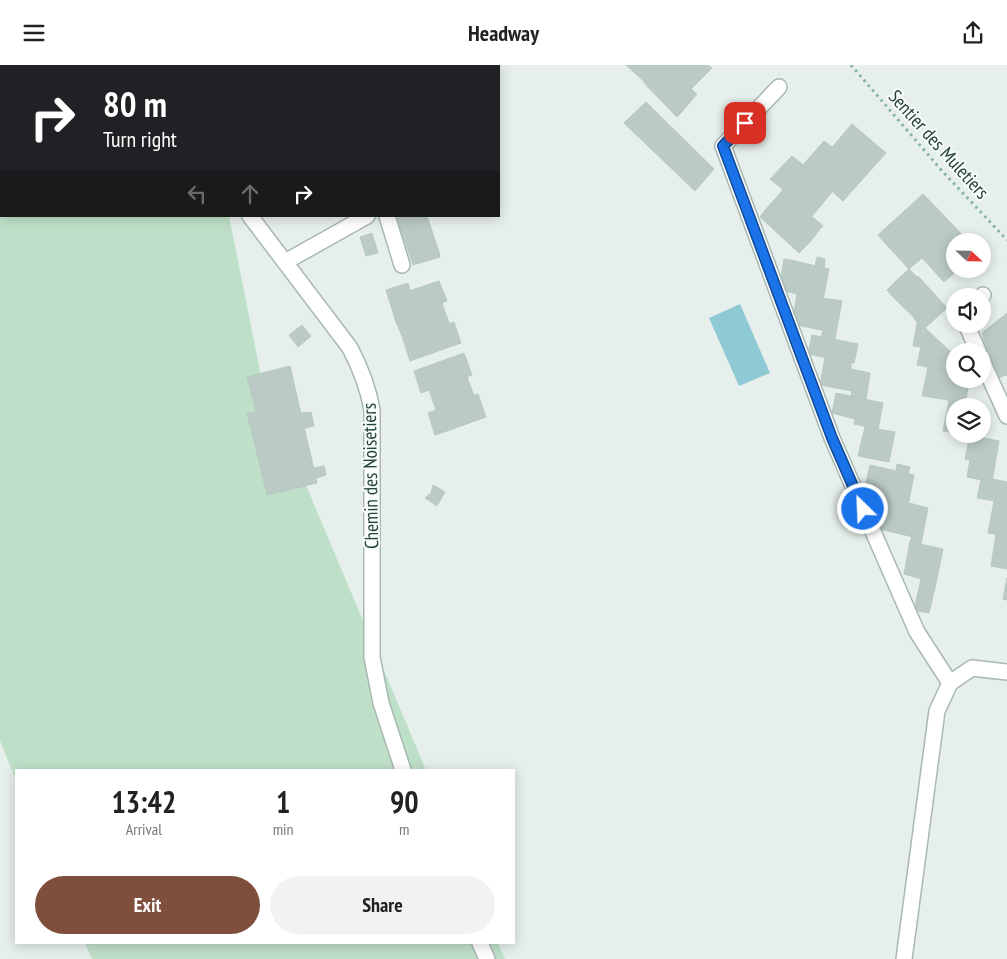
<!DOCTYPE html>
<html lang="en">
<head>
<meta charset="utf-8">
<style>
	body { margin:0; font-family:"PT Sans Narrow",sans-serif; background:#f2f2f2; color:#222; height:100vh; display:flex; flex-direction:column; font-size:19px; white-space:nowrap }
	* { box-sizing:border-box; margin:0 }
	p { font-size:16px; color:#767676 }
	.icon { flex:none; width:28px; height:28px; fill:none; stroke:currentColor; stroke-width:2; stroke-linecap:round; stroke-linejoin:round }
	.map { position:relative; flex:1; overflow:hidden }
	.details { position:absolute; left:15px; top:704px; width:500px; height:175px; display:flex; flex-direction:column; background:#fff; border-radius:0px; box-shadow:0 2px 12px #0003 }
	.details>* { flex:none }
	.hud { position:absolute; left:0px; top:0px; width:500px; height:152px; box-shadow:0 2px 12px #0003; background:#202124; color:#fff; overflow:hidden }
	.needle { width:32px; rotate:112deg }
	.tools { position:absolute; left:946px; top:168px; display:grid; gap:10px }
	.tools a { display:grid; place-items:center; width:45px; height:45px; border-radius:50%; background:#fff; box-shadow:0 2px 12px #0003; font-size:25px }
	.pin { position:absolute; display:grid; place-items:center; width:42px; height:42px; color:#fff; margin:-21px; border-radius:10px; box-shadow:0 2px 8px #0006 }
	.me { position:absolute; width:55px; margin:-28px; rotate:336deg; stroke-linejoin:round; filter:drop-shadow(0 0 4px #0008) }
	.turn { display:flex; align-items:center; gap:18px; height:105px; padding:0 20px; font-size:22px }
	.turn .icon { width:65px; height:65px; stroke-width:2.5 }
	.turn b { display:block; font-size:35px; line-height:42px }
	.lanes { display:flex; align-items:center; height:48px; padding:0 20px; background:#0003; justify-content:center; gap:25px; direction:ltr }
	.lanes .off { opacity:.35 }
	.eta { display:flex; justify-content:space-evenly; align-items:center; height:85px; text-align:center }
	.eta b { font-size:30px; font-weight:600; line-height:35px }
	.primary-button { display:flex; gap:10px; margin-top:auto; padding:10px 20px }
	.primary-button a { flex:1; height:58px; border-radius:30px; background:#804e3d; color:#fff; font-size:20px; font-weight:600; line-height:58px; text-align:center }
	.primary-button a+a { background:#f2f2f2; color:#222 }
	header { display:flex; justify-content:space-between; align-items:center; height:65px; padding:0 20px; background:#fff; font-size:22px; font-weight:600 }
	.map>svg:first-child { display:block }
	.green { fill:#bfe0c8 }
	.water { fill:#8ec9d4 }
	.building { fill:#bbcac4; stroke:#b8c9c2 }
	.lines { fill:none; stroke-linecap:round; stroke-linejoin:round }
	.minor-casing { stroke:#a8b8b2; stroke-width:18 }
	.path { stroke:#86b3a5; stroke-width:3; stroke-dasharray:2.5 4; stroke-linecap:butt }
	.minor { stroke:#fff; stroke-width:15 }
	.route-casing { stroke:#114b97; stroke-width:12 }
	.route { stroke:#1a73e8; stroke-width:9 }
	.labels { text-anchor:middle; stroke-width:4; stroke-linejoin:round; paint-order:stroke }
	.street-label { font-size:19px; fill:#24423a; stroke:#f7fbf9 }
</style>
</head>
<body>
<header><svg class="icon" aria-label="menu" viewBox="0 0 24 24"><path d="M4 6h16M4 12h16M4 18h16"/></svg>Headway<svg class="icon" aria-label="share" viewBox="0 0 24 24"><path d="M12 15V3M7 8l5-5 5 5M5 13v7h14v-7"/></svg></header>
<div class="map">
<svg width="1007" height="894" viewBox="0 0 1007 894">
	<rect width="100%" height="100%" fill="#e6efeb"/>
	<g class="green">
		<polygon points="0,0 199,0 1,1 1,151 229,151 262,316 426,705 16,705 16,715 0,676"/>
		<polygon points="85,878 498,878 505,894 92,894"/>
	</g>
	<polygon class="water" points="740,239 770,308 739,321 709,253"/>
	<g class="building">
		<polygon points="254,0 284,0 285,1 251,1"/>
		<polygon points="357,0 388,0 389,1 357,1"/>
		<polygon points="626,0 708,0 712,3 691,24 697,29 680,49"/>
		<polygon points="643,17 680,49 677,52"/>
		<polygon points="646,37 714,104 695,126 624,58"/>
		<polygon points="852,59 886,88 843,136 811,107"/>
		<polygon points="824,76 832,82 811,107 803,100"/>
		<polygon points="792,91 802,99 781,123 770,114"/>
		<polygon points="802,99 833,126 812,151 781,123"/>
		<polygon points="783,125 795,137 790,143 776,133"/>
		<polygon points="923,129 929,135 884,177 878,170"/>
		<polygon points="776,133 790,143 779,155 765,145"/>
		<polygon points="929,135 968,176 955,176 955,204 959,204 944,217 922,193 909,204 884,177"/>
		<polygon points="795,137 823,161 820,164 790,143"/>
		<polygon points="790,143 820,164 810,177 779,155"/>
		<polygon points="765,145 779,155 772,163 760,152"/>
		<polygon points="397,151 427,151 439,187 426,192 411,155 399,159"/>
		<polygon points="411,155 426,192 439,187 440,192 413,200 399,159"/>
		<polygon points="779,155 810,177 799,188 772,163"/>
		<polygon points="372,168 378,188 366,191 360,172"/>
		<polygon points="817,192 825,194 824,203 815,201"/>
		<polygon points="784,194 795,196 789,227 779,225"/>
		<polygon points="795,196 829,204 823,235 789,227"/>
		<polygon points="909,204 917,212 904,225 895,217"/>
		<polygon points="918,211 947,243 936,253 904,225"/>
		<polygon points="439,216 447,236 407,250 400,229"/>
		<polygon points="895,217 904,225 894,233 887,225"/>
		<polygon points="408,218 410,225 400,229 407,250 395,254 386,225"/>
		<polygon points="904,225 936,253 925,263 894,233"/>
		<polygon points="797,229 842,236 836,268 792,259"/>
		<polygon points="442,238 449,258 411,271 404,251"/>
		<polygon points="1007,248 1007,310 1003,311 990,300 982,268"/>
		<polygon points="404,251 411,271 403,274 395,254"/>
		<polygon points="913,252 925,263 923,265"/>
		<polygon points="454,257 461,278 421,292 414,270"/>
		<polygon points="917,258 923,265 921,282 913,281"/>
		<polygon points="302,260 311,271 298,282 289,270"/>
		<polygon points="925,263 954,290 952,307 917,300"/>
		<polygon points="823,266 836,268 835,274 821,272"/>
		<polygon points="414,270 421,292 410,296 403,274"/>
		<polygon points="812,270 858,279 854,298 808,289"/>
		<polygon points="464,288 472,310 432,324 425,302"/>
		<polygon points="825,292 839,295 838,302 824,298"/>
		<polygon points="839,295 851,298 851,304 870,308 866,335 851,331 852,326 820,320 824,298 838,302"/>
		<polygon points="990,300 1003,311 994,315"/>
		<polygon points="290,301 317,418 267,430 252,368 267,364 254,310"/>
		<polygon points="425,302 432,324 421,328 414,306"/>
		<polygon points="928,302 935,304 930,332 922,331"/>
		<polygon points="935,304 955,307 955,314 970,314 965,338 930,332"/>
		<polygon points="254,310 267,364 252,368 247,349 256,347 247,312"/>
		<polygon points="467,312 474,331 436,345 429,325"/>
		<polygon points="836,328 883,338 878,364 854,359 855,354 832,348"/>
		<polygon points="478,329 486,352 447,366 439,344"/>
		<polygon points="949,336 979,341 955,341 955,368 943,366"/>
		<polygon points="439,344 447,366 435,370 428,348"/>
		<polygon points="311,347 314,361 305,363 301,348"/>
		<polygon points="865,362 895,367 889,397 858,391"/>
		<polygon points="960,369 980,369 979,372"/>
		<polygon points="970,370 999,376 992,417 967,412 970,395 965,394"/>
		<polygon points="897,399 910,402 908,408 896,405"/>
		<polygon points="870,400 914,410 908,441 863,431"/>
		<polygon points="324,401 326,410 317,413 314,403"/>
		<polygon points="992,414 1007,417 1007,438 977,433 981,415 992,417"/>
		<polygon points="433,420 445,427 437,441 425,433 431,428"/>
		<polygon points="885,436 908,441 909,438 928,443 922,474 879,464"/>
		<polygon points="994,436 1007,438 1007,471 988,468"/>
		<polygon points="996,469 1007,471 1007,504 991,501"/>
		<polygon points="912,471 922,474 921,479 910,477"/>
		<polygon points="910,477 943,484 936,518 904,509"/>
		<polygon points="1007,513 1007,535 1003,534"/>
		<polygon points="921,514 936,518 929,548 914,545"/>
	</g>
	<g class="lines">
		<defs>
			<g id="minor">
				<polyline points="191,0 191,1"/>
				<polyline points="349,0 349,1"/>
				<polyline points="779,22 723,81 832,373 917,567 950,618"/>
				<path d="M 250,151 L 350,283 C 361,304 368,322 372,345 L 372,592 L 381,638 L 403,705"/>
				<polyline points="387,151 402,200"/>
				<polyline points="285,197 367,151"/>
				<polyline points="982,231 983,230"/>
				<polyline points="966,259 978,286"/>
				<polyline points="982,296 1007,351"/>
				<polyline points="480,878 487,894"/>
				<polyline points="904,894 937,646 950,618 972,603 1007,607"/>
			</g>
		</defs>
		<use href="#minor" class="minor-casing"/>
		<polyline class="path" points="851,0 943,107 1007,175"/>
		<use href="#minor" class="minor"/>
	</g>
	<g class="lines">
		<defs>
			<polyline id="route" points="745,58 723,81 832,373 863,444"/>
		</defs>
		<use href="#route" class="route-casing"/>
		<use href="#route" class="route"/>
	</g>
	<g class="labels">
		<g class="street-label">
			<text transform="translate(939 79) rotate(48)" y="7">Sentier des Muletiers</text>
			<text transform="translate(370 411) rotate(-91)" y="7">Chemin des Noisetiers</text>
		</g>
	</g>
</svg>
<div class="tools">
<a><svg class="needle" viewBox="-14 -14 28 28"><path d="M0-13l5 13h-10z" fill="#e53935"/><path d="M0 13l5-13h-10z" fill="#767676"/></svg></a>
<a><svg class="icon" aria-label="sound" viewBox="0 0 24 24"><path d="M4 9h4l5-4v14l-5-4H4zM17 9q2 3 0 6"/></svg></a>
<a><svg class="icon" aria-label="search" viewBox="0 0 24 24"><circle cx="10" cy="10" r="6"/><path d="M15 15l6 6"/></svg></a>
<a><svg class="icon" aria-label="layers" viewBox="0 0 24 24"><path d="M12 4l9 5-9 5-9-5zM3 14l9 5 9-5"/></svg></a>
</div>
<div class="pin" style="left:745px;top:58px;background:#d93025"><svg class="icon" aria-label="arrive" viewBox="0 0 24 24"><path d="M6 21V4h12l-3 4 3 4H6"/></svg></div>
<svg class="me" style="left:863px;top:444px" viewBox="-20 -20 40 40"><circle r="17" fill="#1a73e8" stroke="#fff" stroke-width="3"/><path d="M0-11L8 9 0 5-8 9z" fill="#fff"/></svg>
<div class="hud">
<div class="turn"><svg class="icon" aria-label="right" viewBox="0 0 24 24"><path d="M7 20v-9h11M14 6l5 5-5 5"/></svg><div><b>80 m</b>Turn right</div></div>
<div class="lanes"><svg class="icon off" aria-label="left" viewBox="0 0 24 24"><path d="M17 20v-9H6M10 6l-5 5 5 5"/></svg><svg class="icon off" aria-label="ahead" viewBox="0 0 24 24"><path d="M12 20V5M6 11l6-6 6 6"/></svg><svg class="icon" aria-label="right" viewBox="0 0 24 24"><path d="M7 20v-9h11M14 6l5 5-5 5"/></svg></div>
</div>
<section class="details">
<div class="eta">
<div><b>13:42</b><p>Arrival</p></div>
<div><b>1</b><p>min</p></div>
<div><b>90</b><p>m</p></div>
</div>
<div class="primary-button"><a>Exit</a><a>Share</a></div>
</section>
</div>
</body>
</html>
